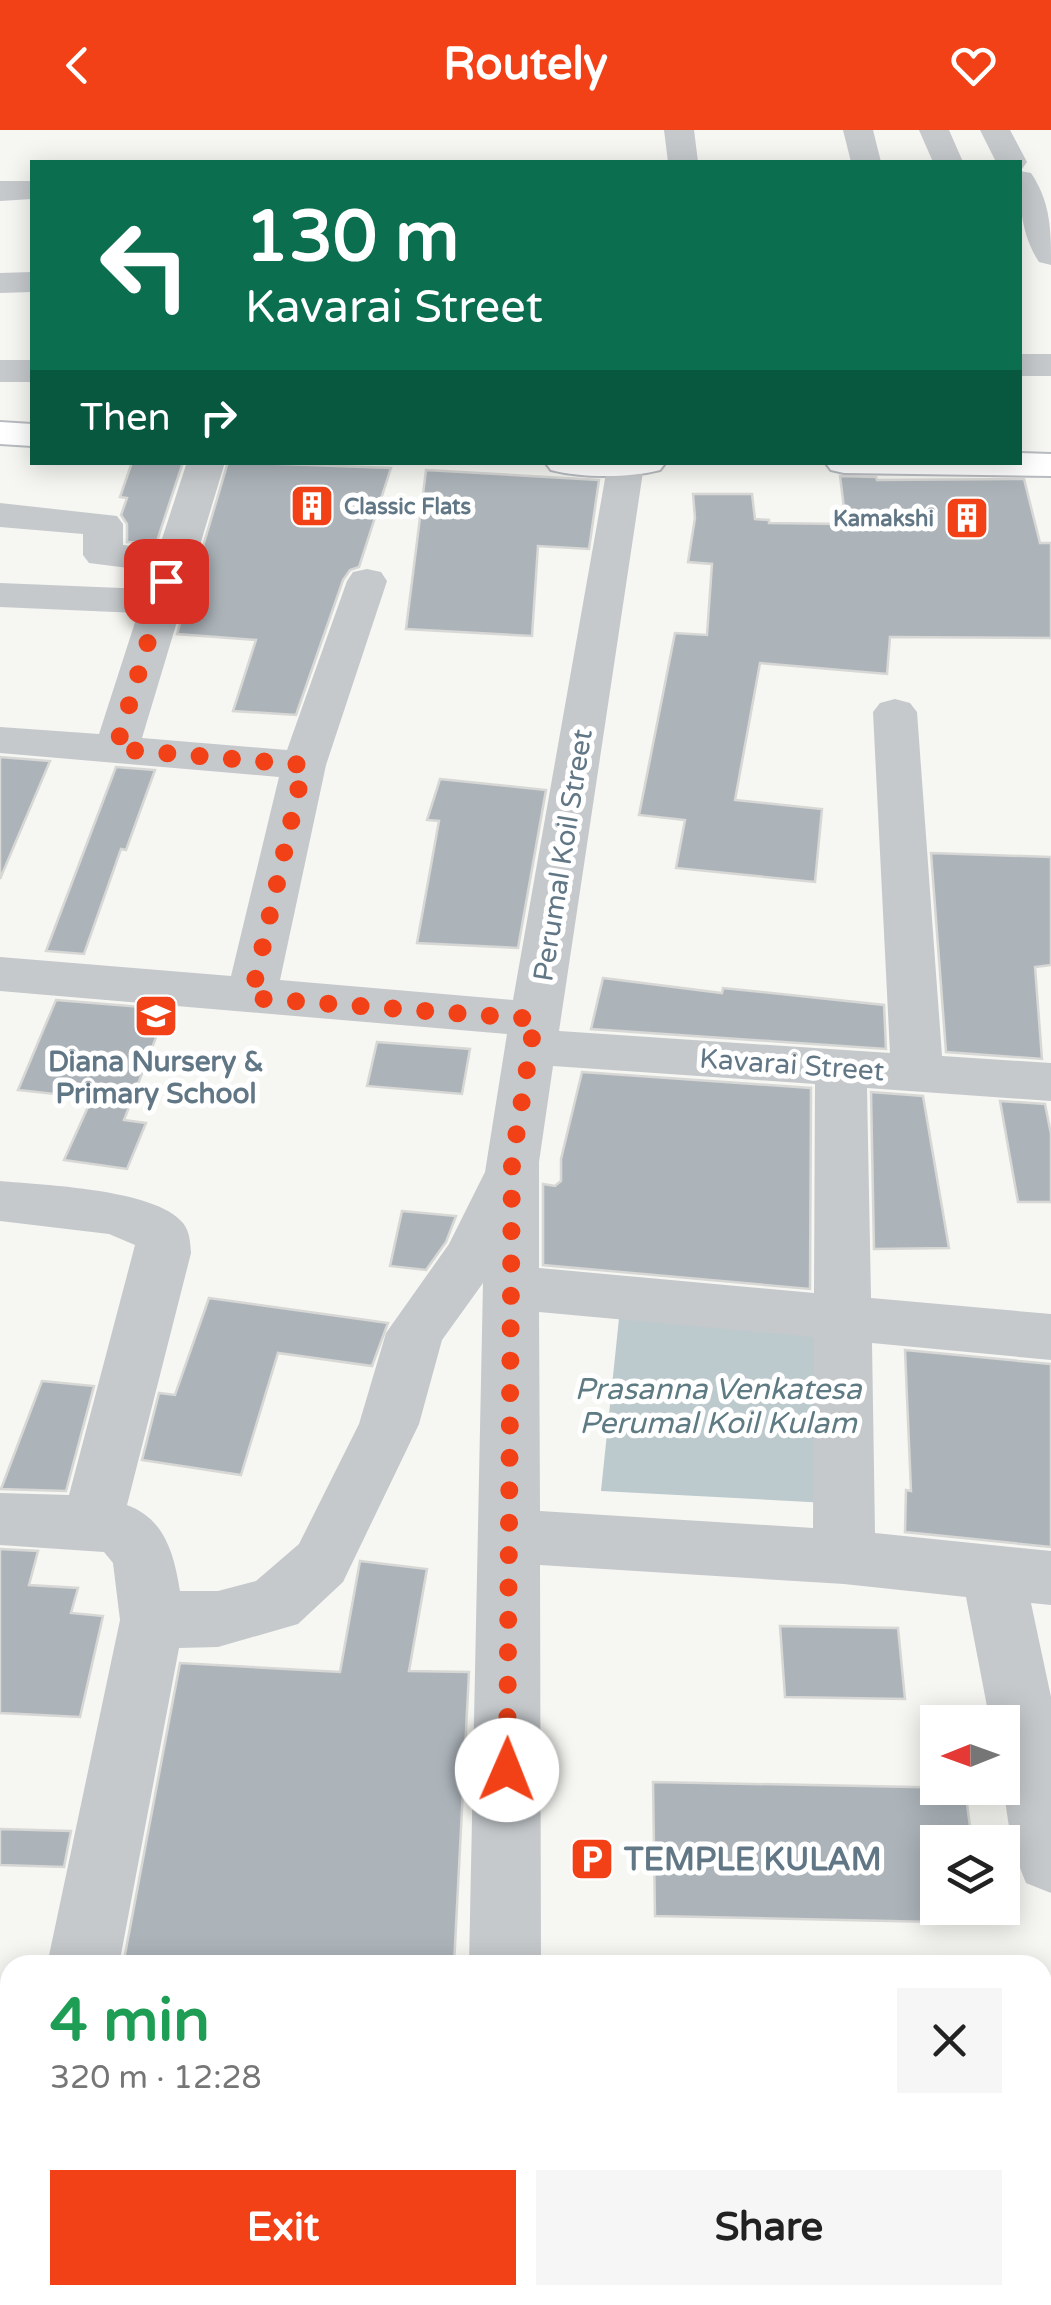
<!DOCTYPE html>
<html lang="en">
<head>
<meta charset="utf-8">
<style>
	body { margin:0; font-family:"Varela Round",sans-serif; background:#f6f6f6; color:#222; height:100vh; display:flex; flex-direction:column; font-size:38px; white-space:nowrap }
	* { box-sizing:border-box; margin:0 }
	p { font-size:32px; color:#767676 }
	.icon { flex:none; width:55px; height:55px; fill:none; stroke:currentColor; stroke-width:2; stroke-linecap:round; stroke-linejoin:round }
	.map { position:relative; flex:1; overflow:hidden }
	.panel { position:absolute; left:0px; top:1825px; width:1052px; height:350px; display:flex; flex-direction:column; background:#fff; border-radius:30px 30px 0 0; box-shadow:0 5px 25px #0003 }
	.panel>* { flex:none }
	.guide { position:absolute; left:30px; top:30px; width:992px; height:305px; border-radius:0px; box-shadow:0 5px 25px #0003; background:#0b6e4f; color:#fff; overflow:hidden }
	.needle { width:65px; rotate:269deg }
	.buttons { position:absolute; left:920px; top:1575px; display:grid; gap:20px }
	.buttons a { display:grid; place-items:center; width:100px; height:100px; border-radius:0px; background:#fff; box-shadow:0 5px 25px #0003; font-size:50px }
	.pin { position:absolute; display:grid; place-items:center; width:85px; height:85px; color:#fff; margin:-42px; border-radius:20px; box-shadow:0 5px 15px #0006 }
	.me { position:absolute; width:110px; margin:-55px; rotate:1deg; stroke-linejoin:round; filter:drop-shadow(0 0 8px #0008) }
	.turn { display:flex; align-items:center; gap:35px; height:210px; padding:0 50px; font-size:45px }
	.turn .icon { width:130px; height:130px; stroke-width:2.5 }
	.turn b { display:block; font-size:70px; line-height:85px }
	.then { display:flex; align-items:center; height:95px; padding:0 50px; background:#0003; gap:20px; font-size:38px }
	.round { display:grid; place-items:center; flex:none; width:105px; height:105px; border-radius:0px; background:#f6f6f6 }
	.headline { display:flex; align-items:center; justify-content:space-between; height:170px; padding:0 50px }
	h1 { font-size:60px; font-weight:700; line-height:75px; color:#1e9e55 }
	.cta { display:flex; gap:20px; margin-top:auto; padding:20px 50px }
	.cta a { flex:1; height:115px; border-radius:0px; background:#f24116; color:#fff; font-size:40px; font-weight:700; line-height:115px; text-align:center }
	.cta a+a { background:#f6f6f6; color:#222 }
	header { display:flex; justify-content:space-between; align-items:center; height:130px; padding:0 50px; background:#f24116; color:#fff; font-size:45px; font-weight:700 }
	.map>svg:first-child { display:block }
	.water { fill:#bcc9cd }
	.building { fill:#acb4ba; stroke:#d7d7d5; stroke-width:2.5 }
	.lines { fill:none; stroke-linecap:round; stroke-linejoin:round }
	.major-casing { stroke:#b8bcc0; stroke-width:4 }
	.minor { fill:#c5c9cc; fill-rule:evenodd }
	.major { fill:#fff; fill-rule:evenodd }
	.route { stroke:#f24116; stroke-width:18; stroke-dasharray:0 32.4 }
	.labels { text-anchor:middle; stroke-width:10; stroke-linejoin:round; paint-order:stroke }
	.far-poi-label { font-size:22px; font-weight:bold; fill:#627786; stroke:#fff; text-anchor:start }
	.street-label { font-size:28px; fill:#627786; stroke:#fff }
	.poi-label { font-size:28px; font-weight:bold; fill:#627786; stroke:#fff }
	.water-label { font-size:30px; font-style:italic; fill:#5e7a83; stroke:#fff }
	.near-poi-label { font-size:32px; font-weight:bold; fill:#627786; stroke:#fff; text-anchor:start }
</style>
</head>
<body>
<header><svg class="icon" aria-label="back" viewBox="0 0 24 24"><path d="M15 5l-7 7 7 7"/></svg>Routely<svg class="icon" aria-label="heart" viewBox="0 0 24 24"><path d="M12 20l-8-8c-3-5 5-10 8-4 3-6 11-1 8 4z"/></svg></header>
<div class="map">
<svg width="1051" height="2175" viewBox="0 0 1051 2175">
	<rect width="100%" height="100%" fill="#f6f6f2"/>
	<polygon class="water" points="620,1179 824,1190 828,1373 601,1361"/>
	<g class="building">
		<polygon points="132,332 183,332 156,414 127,412 127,394 121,385 127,368 120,367"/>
		<polygon points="228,332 391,338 359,437 350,440 343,450 296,585 233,581 256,510 177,504"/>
		<polygon points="426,340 599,350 589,419 538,416 532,506 406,499"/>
		<polygon points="840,346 876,347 877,350 1024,349 1040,413 1051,413 1051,508 890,507 887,544 760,533 735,670 822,679 815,752 676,738 685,690 639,685 675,503 707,505 712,434 688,432 695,388 693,364 752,364 755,389 769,390 769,393 846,394"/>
		<polygon points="0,627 50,631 0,749"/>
		<polygon points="116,637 155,640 126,720 121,719 84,824 46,821"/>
		<polygon points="440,649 546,660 518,818 417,813 439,691 427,690"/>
		<polygon points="931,723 1051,727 1051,835 1035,837 1042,929 946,922"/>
		<polygon points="603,848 722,863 723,858 884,875 886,919 591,899"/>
		<polygon points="56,870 167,879 124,990 146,993 127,1039 64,1030 92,968 18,960"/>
		<polygon points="377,912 470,919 462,964 367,956"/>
		<polygon points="582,942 811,958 810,1159 543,1135 543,1054 555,1056 561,1051 561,1029"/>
		<polygon points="871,962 923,966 949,1118 874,1119"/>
		<polygon points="1000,971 1045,974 1051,1004 1051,1072 1018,1072"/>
		<polygon points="402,1081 456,1086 446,1112 426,1140 390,1136"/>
		<polygon points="209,1168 388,1193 372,1236 278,1223 241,1345 142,1330 159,1263 175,1265"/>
		<polygon points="905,1220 1051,1234 1051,1417 905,1402 906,1360 911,1361"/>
		<polygon points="42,1251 94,1256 66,1361 1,1359"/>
		<polygon points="0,1419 38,1421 29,1455 78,1458 71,1483 103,1486 80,1587 0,1583"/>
		<polygon points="360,1431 427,1439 409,1541 469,1542 454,1835 123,1835 180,1533 340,1542"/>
		<polygon points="780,1496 898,1498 905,1569 785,1567"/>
		<polygon points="653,1652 965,1658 972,1712 938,1712 938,1778 980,1778 982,1793 655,1786"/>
		<polygon points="0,1699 71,1701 64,1737 0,1735"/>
	</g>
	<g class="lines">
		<defs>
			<g id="major">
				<polygon points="0,292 32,294 32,316 0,314"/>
				<polygon points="1020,323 1051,324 1051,346 844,343 831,340 825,332 1020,332"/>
				<path d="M 545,332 L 666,332 L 660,340 C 629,348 582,348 551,340 Z"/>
			</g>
		</defs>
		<use href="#major" class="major-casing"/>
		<g class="minor">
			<polygon points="664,0 694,0 698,32 668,32"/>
			<polygon points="843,0 873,0 881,32 851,32"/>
			<polygon points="919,0 949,0 963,32 933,32"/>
			<polygon points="980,0 1010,0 1027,32 1022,39 1020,32 996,32"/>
			<path d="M 1020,41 L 1031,43 C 1051,73 1051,101 1051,135 L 1039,132 C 1020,103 1020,74 1020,41 Z"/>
			<polygon points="0,51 32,51 32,69 0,71"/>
			<polygon points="32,142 32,162 0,163 0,143"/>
			<rect x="1020" y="224" width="31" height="22"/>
			<rect x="0" y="230" width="32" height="22"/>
			<path d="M 187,332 L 225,332 L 142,608 L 287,620 L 347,451 L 353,442 L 367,439 L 381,442 L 387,451 L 326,635 L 280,850 L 513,870 L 608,332 L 644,335 L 559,901 L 890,923 L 873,582 L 880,573 L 895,569 L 910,573 L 917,582 L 942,926 L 1051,933 L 1051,971 L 867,958 L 871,1168 L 1051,1184 L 1051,1230 L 872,1213 L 875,1403 L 1051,1421 L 1051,1475 L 1031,1473 L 1051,1567 L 1051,1763 L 1026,1753 C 1004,1702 1002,1648 1002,1592 L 990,1592 L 966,1467 L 844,1454 L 540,1435 L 541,1835 L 469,1835 L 483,1153 L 442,1210 L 419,1294 L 343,1452 L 298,1494 L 218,1517 L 179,1518 L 119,1835 L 47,1835 L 120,1490 L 113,1433 L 104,1422 L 0,1415 L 0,1363 L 69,1365 L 135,1115 L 109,1104 L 0,1091 L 0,1051 C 42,1055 156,1059 183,1093 C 190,1102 190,1112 191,1123 L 127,1375 C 165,1389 174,1424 180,1461 L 218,1461 L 256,1451 L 299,1414 L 359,1294 L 386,1203 L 449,1114 L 485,1042 L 507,904 L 0,861 L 0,827 L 231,846 L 279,647 L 0,623 L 0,597 L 99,604 L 138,483 L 0,477 L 0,453 L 146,459 L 152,441 L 89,433 L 83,425 L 83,404 L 0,397 L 0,373 L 117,386 L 123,394 L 123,415 L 159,418 ZM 553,936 L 815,954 L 814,1163 L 539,1138 L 539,1032 ZM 539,1182 L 814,1207 L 813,1398 L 540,1381 Z"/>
			<polygon points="0,2035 10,2036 10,2114 0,2113"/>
			<rect x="460" y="2165" width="80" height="10"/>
			<polygon points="697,2165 904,2165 908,2175 701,2175"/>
		</g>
		<use href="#major" class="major"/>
	</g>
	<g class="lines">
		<polyline class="route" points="166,451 116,619 304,635 251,868 535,889 512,1032 507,1640"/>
	</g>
	<defs>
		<symbol id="building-square" viewBox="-11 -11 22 22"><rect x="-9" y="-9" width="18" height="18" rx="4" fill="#f24116" stroke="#fff"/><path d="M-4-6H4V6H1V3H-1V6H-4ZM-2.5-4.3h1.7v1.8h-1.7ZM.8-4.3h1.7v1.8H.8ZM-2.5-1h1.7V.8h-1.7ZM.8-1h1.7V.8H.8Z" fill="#fff"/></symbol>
		<symbol id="school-square" viewBox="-11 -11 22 22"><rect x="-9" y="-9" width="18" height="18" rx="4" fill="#f24116" stroke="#fff"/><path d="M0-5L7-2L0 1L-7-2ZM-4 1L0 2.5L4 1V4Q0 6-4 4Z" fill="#fff"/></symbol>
		<symbol id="parking-square" viewBox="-11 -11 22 22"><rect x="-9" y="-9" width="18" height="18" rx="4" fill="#f24116" stroke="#fff"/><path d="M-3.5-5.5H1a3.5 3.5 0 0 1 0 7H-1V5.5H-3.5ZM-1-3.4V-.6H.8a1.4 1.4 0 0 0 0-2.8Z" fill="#fff"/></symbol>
	</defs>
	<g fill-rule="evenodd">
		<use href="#building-square" x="287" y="351" width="50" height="50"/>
		<use href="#building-square" x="942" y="363" width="50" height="50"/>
		<use href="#school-square" x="131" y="861" width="50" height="50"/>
		<use href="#parking-square" x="567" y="1704" width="50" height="50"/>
	</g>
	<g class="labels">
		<g class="far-poi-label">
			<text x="344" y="384">Classic Flats</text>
			<text x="934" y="396" text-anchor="end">Kamakshi</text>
		</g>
		<g class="street-label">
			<text transform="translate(562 725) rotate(-81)" y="10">Perumal Koil Street</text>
			<text transform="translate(792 934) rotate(4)" y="10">Kavarai Street</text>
		</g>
		<g class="poi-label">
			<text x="156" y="941">Diana Nursery &amp;<tspan x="156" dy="32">Primary School</tspan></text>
		</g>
		<g class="water-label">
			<text x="718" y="1269">Prasanna Venkatesa<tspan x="718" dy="34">Perumal Koil Kulam</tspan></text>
		</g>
		<g class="near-poi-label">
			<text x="624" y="1740">TEMPLE KULAM</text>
		</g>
	</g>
</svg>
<div class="buttons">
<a><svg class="needle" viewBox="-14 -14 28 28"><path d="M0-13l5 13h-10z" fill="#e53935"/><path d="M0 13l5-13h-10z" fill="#767676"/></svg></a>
<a><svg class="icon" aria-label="layers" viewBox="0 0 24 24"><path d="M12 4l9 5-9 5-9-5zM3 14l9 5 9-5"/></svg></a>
</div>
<div class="pin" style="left:166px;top:451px;background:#d93025"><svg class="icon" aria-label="arrive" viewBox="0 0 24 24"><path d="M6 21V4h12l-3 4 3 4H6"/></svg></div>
<svg class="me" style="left:507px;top:1640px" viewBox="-20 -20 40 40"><circle r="19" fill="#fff"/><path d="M0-13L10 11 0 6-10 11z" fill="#f24116"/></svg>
<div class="guide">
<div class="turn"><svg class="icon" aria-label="left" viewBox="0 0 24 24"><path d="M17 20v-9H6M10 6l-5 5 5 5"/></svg><div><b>130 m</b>Kavarai Street</div></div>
<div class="then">Then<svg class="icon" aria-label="right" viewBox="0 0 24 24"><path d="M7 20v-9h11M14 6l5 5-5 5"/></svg></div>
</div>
<section class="panel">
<div class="headline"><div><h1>4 min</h1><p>320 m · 12:28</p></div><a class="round"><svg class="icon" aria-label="close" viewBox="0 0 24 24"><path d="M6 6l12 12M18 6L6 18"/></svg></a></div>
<div class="cta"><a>Exit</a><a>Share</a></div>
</section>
</div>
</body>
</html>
